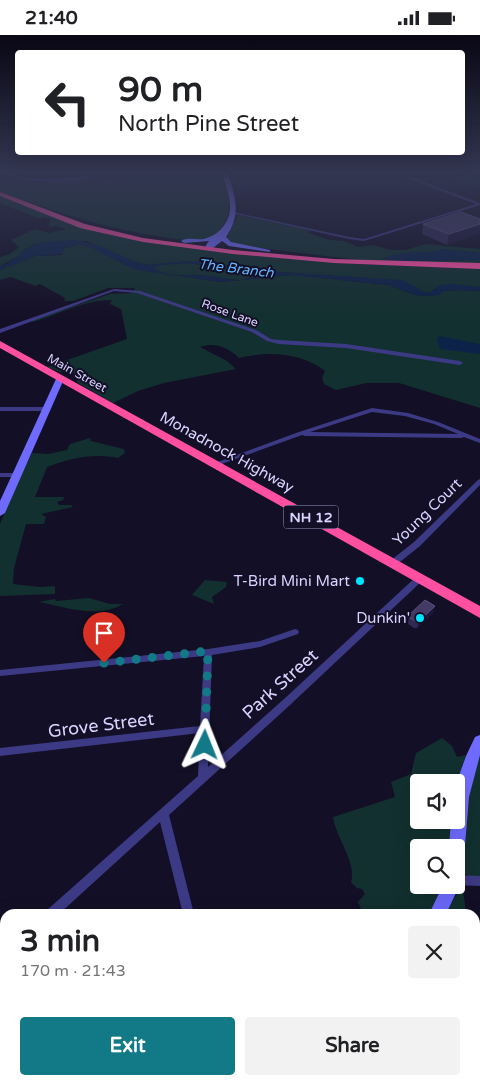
<!DOCTYPE html>
<html lang="en">
<head>
<meta charset="utf-8">
<style>
	body { margin:0; font-family:"Varela Round",sans-serif; background:#f2f2f2; color:#202124; height:100vh; display:flex; flex-direction:column; font-size:19px; white-space:nowrap }
	* { box-sizing:border-box; margin:0 }
	p { font-size:16px; color:#757577 }
	.icon { flex:none; width:28px; height:28px; fill:none; stroke:currentColor; stroke-width:2; stroke-linecap:round; stroke-linejoin:round }
	.map { position:relative; flex:1; overflow:hidden }
	.details { position:absolute; left:0px; top:874px; width:480px; height:176px; display:flex; flex-direction:column; background:#fff; border-radius:15px 15px 0 0; box-shadow:0 5px 20px #0002 }
	.details>* { flex:none }
	.guide { position:absolute; left:15px; top:15px; width:450px; height:105px; border-radius:5px; box-shadow:0 5px 20px #0002; background:#fff; color:#202124; overflow:hidden }
	.controls { position:absolute; left:410px; top:739px; display:grid; gap:10px }
	.controls a { display:grid; place-items:center; width:55px; height:55px; border-radius:5px; background:#fff; box-shadow:0 5px 20px #0002; font-size:25px }
	.pin { position:absolute; display:grid; place-items:center; width:42px; height:42px; color:#fff; margin:-51px -21px; border-radius:50% 50% 50% 0; rotate:-45deg; box-shadow:0 0 5px #0007 }
	.pin .icon { rotate:45deg }
	.me { position:absolute; width:55px; margin:-28px; rotate:2deg; stroke-linejoin:round; filter:drop-shadow(0 0 4px #0008) }
	.turn { display:flex; align-items:center; gap:18px; height:105px; padding:0 20px; font-size:22px }
	.turn .icon { width:65px; height:65px; stroke-width:2.5 }
	.turn b { display:block; font-size:35px; line-height:42px }
	.round { display:grid; place-items:center; flex:none; width:52px; height:52px; border-radius:5px; background:#f2f2f2 }
	.overview { display:flex; align-items:center; justify-content:space-between; height:85px; padding:0 20px }
	h1 { font-size:30px; font-weight:700; line-height:38px }
	.action { display:flex; gap:10px; margin-top:auto; padding:10px 20px }
	.action a { flex:1; height:58px; border-radius:5px; background:#127987; color:#fff; font-size:20px; font-weight:700; line-height:58px; text-align:center }
	.action a+a { background:#f2f2f2; color:#202124 }
	.status { display:flex; justify-content:space-between; align-items:center; height:35px; padding:0 25px; background:#fff; direction:ltr }
	.status svg { height:14px; fill:currentColor }
	.map>svg:first-child { display:block }
	.green { fill:#12302f }
	.water { fill:#0c2248; fill-rule:evenodd }
	.lines { fill:none; stroke-linecap:round; stroke-linejoin:round }
	.street { fill:#3d3a85; fill-rule:evenodd }
	.secondary { fill:#6f6bff; fill-rule:evenodd }
	.highway { fill:#ff4fa3; fill-rule:evenodd }
	.wall { fill:#312854 }
	.shaded-wall { fill:#1d163a }
	.building { fill:#433a66; stroke:#5a527e }
	.route { stroke:#127987; stroke-width:9; stroke-dasharray:0 16.2 }
	.poi-dot { fill:#00e5ff; stroke:#130f26; stroke-width:2 }
	.labels { text-anchor:middle; stroke-width:4; stroke-linejoin:round; paint-order:stroke }
	.far-street-label { font-size:12px; fill:#d9d4ff; stroke:#130f26 }
	.far-water-label { font-size:14px; font-style:italic; fill:#62b6ff; stroke:#130f26 }
	.shield { fill:#130f26; stroke:#9e99be; stroke-width:1 }
	.shield-label { font-size:14px; font-weight:bold; fill:#d9d4ff }
	.street-label { font-size:15px; fill:#d9d4ff; stroke:#130f26 }
	.poi-label { font-size:15px; fill:#d9d4ff; stroke:#130f26; text-anchor:end }
	.near-street-label { font-size:18px; fill:#d9d4ff; stroke:#130f26 }
</style>
</head>
<body>
<div class="status"><b>21:40</b><svg viewBox="0 0 49 12"><path d="M0 12V9h3v3zM5 12V6h3v6zM10 12V3h3v9zM15 12V0h3v12zM26 1h20v11H26zM47 4h2v5h-2z"/></svg></div>
<div class="map">
<svg width="480" height="1049" viewBox="0 0 480 1049">
	<rect width="100%" height="100%" fill="#130f26"/>
	<g class="green">
		<path d="M 203,138 L 222,138 C 227,157 236,179 219,195 C 216,198 212,202 207,204 C 196,209 181,204 169,203 C 110,195 56,177 0,157 L 0,140 C 30,153 63,145 95,144 C 131,142 167,140 203,138 Z"/>
		<polygon points="441,138 480,138 480,152 443,139"/>
		<polygon points="0,161 64,186 142,206 355,229 480,233 480,252 440,250 431,257 423,257 369,243 278,237 206,227 187,226 148,230 135,227 87,206 47,207 35,209 23,216 19,221 0,231 0,222 10,219 19,212 11,205 35,194 50,198 66,194 57,191 48,192 51,184 45,182 40,184 0,168"/>
		<polygon points="238,180 304,194 309,196 308,198 330,205 344,206 358,212 374,210 390,215 406,215 425,209 480,214 480,218 442,214 433,218 415,217 384,223 399,226 480,225 480,229 359,225 235,210 226,204"/>
		<path d="M 80,209 L 98,215 L 125,230 L 167,239 L 221,247 L 292,240 L 389,250 L 415,260 L 430,261 L 443,256 L 459,255 L 480,256 L 480,373 L 399,348 L 366,348 L 336,355 L 324,349 L 322,343 L 325,336 C 301,317 267,316 239,323 C 227,312 216,307 200,312 L 227,326 L 236,334 L 164,348 L 138,356 L 113,368 L 78,348 L 74,339 L 68,336 L 60,337 L 47,332 L 127,304 L 121,274 L 110,269 L 112,265 C 86,264 58,280 32,287 L 33,285 L 110,259 L 133,258 L 135,253 L 108,253 L 73,266 L 64,266 L 65,263 L 40,249 L 35,251 L 11,242 L 0,245 L 0,235 L 35,221 L 61,220 L 64,213 Z"/>
		<path d="M 187,228 L 262,238 C 254,240 248,244 240,245 C 228,245 219,242 208,241 C 191,240 168,243 153,233 L 159,230 Z"/>
		<path d="M 90,403 L 91,406 L 124,414 L 125,418 L 118,423 C 93,418 71,423 47,432 L 35,462 L 64,462 L 63,465 L 57,467 L 59,470 L 71,470 L 73,472 L 41,479 L 46,482 L 44,489 L 26,489 L 14,533 L 13,549 L 40,552 L 55,551 L 55,559 L 0,561 L 0,489 L 19,444 L 32,418 L 48,419 L 67,415 L 70,409 Z"/>
		<polygon points="205,545 227,547 226,552 212,562 214,569 192,560"/>
		<path d="M 89,563 L 110,569 L 123,569 C 98,584 64,572 39,567 L 55,564 L 56,566 Z"/>
		<path d="M 442,703 L 452,711 L 457,722 L 466,720 L 456,751 L 456,748 L 419,748 L 419,785 L 452,785 L 451,812 L 419,812 L 419,850 L 443,850 L 429,879 L 363,879 L 358,867 L 365,859 L 362,854 L 357,853 L 351,847 C 357,828 336,803 333,782 L 395,762 L 391,747 L 411,739 L 416,718 Z"/>
		<polygon points="480,718 480,842 468,841 461,835 464,766"/>
		<polygon points="463,856 466,876 468,879 445,879 458,857"/>
		<polygon points="475,896 480,902 480,1049 387,1049 388,1045 403,1047 406,1045 475,1045"/>
	</g>
	<g class="water">
		<path d="M 76,205 L 101,211 L 135,227 L 148,230 L 187,226 L 206,227 L 278,237 L 403,245 L 424,257 L 431,257 L 440,250 L 452,249 L 480,252 L 480,256 L 459,255 L 443,256 L 439,260 L 430,261 L 415,260 L 389,250 L 292,240 L 221,247 L 138,235 L 125,230 L 88,211 L 80,209 L 64,213 L 61,219 L 35,221 L 0,235 L 0,231 C 15,228 23,213 37,209 C 49,205 64,206 76,205 ZM 187,228 L 262,238 C 254,240 249,244 240,245 C 229,245 219,242 208,241 C 191,240 168,243 153,233 L 159,230 Z"/>
		<path d="M 442,214 L 480,218 L 480,225 L 399,226 L 382,224 C 392,220 403,218 414,217 C 425,216 432,219 442,214 Z"/>
		<polygon points="439,301 480,309 480,319 440,314 437,305"/>
	</g>
	<g class="lines">
		<g class="street">
			<path d="M 1,138 L 7,138 L 25,143 L 56,144 L 112,138 C 81,148 31,151 1,138 Z"/>
			<polygon points="116,138 134,140 176,138 134,142"/>
			<polygon points="394,138 400,138 480,168 480,170 364,206 349,204 231,178 233,177 349,202 364,204 476,169"/>
			<polygon points="114,254 140,256 256,295 271,304 279,305 346,309 460,326 463,328 460,330 346,313 279,309 267,306 252,297 137,258 114,256 0,298 0,294"/>
			<polygon points="0,372 46,372 49,374 46,376 0,376"/>
			<path d="M 372,373 L 408,378 L 438,387 L 480,404 L 480,408 L 464,402 L 461,403 L 305,401 L 302,400 L 219,430 L 215,430 L 214,429 L 215,428 L 296,398 ZM 372,377 L 405,381 L 434,389 L 458,399 L 310,397 Z"/>
			<polygon points="0,438 16,438 19,440 16,442 0,442"/>
			<polygon points="480,444 480,450 420,511 396,530 390,530 389,528 390,526 414,507 478,445"/>
			<polygon points="420,540 423,541 424,543 423,545 290,670 169,780 194,879 183,879 160,787 59,879 46,879 47,875 198,741 200,698 0,721 0,713 200,691 204,621 0,641 0,635 208,614 260,606 295,594 298,595 299,597 298,599 260,612 212,620 208,732 284,664 417,541"/>
			<polygon points="456,840 480,841 480,851 455,850"/>
			<polygon points="5,914 5,927 0,930 0,917"/>
		</g>
		<g class="secondary">
			<path d="M 222,138 L 228,138 C 235,163 242,179 226,202 L 231,207 L 270,215 L 270,217 L 229,211 L 222,206 L 209,216 L 206,214 L 206,210 L 209,206 L 184,208 L 181,206 C 187,202 196,205 204,204 C 211,202 216,199 221,194 C 237,177 228,159 222,138 Z"/>
			<polygon points="60,341 64,344 5,478 0,481 0,466 56,344"/>
			<polygon points="480,700 480,720 469,762 464,822 462,827 456,829 456,812 449,812 451,785 456,785 456,749 466,721 475,702"/>
			<polygon points="456,844 460,850 446,879 429,879 443,850 456,850"/>
			<polygon points="125,1045 148,1045 146,1049 123,1049"/>
		</g>
		<g class="highway">
			<polygon points="0,157 85,189 143,203 233,215 334,224 480,228 480,234 334,228 233,219 143,207 80,193 0,161"/>
			<polygon points="0,306 480,571 480,583 0,313"/>
		</g>
	</g>
	<g class="wall">
		<polygon points="480,184 480,198 447,210 422,199 423,189"/>
		<polygon points="435,571 433,578 417,593 414,593 408,589 409,580"/>
	</g>
	<g class="shaded-wall">
		<polygon points="480,189 480,198 447,210 449,199"/>
		<polygon points="435,571 433,578 417,593 419,586"/>
	</g>
	<g class="building">
		<polygon points="461,177 480,184 480,189 449,199 423,189"/>
		<polygon points="425,565 435,571 419,586 415,586 409,582 409,580"/>
	</g>
	<linearGradient id="sky" x2="0" y2="1"><stop stop-color="#0a0815"/><stop offset="0.48" stop-color="#333752"/><stop offset="1" stop-color="#333752" stop-opacity="0"/></linearGradient>
	<rect width="480" height="285" fill="url(#sky)"/>
	<g class="lines">
		<polyline class="route" points="104,628 208,616 205,710"/>
	</g>
	<g class="poi-dot">
		<circle cx="360" cy="546" r="5"/>
		<circle cx="420" cy="583" r="5"/>
	</g>
	<g class="labels">
		<g class="far-street-label">
			<text transform="translate(230 278) rotate(20)" y="4">Rose Lane</text>
			<text transform="translate(77 338) rotate(29)" y="4">Main Street</text>
		</g>
		<g class="far-water-label">
			<text transform="translate(236 233) rotate(7)" y="5">The Branch</text>
		</g>
		<rect class="shield" x="283.5" y="470.5" width="55" height="23" rx="4"/>
		<g class="shield-label">
			<text x="311" y="487">NH 12</text>
		</g>
		<g class="street-label">
			<text transform="translate(227 417) rotate(29)" y="5">Monadnock Highway</text>
			<text transform="translate(427 477) rotate(-44)" y="5">Young Court</text>
		</g>
		<g class="poi-label">
			<text x="350" y="551">T-Bird Mini Mart</text>
			<text x="410" y="588">Dunkin'</text>
		</g>
		<g class="near-street-label">
			<text transform="translate(280 649) rotate(-42)" y="6">Park Street</text>
			<text transform="translate(101 690) rotate(-7)" y="6">Grove Street</text>
		</g>
	</g>
</svg>
<div class="controls">
<a><svg class="icon" aria-label="sound" viewBox="0 0 24 24"><path d="M4 9h4l5-4v14l-5-4H4zM17 9q2 3 0 6"/></svg></a>
<a><svg class="icon" aria-label="search" viewBox="0 0 24 24"><circle cx="10" cy="10" r="6"/><path d="M15 15l6 6"/></svg></a>
</div>
<div class="pin" style="left:104px;top:628px;background:#d93025"><svg class="icon" aria-label="arrive" viewBox="0 0 24 24"><path d="M6 21V4h12l-3 4 3 4H6"/></svg></div>
<svg class="me" style="left:205px;top:710px" viewBox="-20 -20 40 40"><path d="M0-17L14 15 0 8-14 15z" fill="#127987" stroke="#fff" stroke-width="4"/></svg>
<div class="guide">
<div class="turn"><svg class="icon" aria-label="left" viewBox="0 0 24 24"><path d="M17 20v-9H6M10 6l-5 5 5 5"/></svg><div><b>90 m</b>North Pine Street</div></div>
</div>
<section class="details">
<div class="overview"><div><h1>3 min</h1><p>170 m · 21:43</p></div><a class="round"><svg class="icon" aria-label="close" viewBox="0 0 24 24"><path d="M6 6l12 12M18 6L6 18"/></svg></a></div>
<div class="action"><a>Exit</a><a>Share</a></div>
</section>
</div>
</body>
</html>
